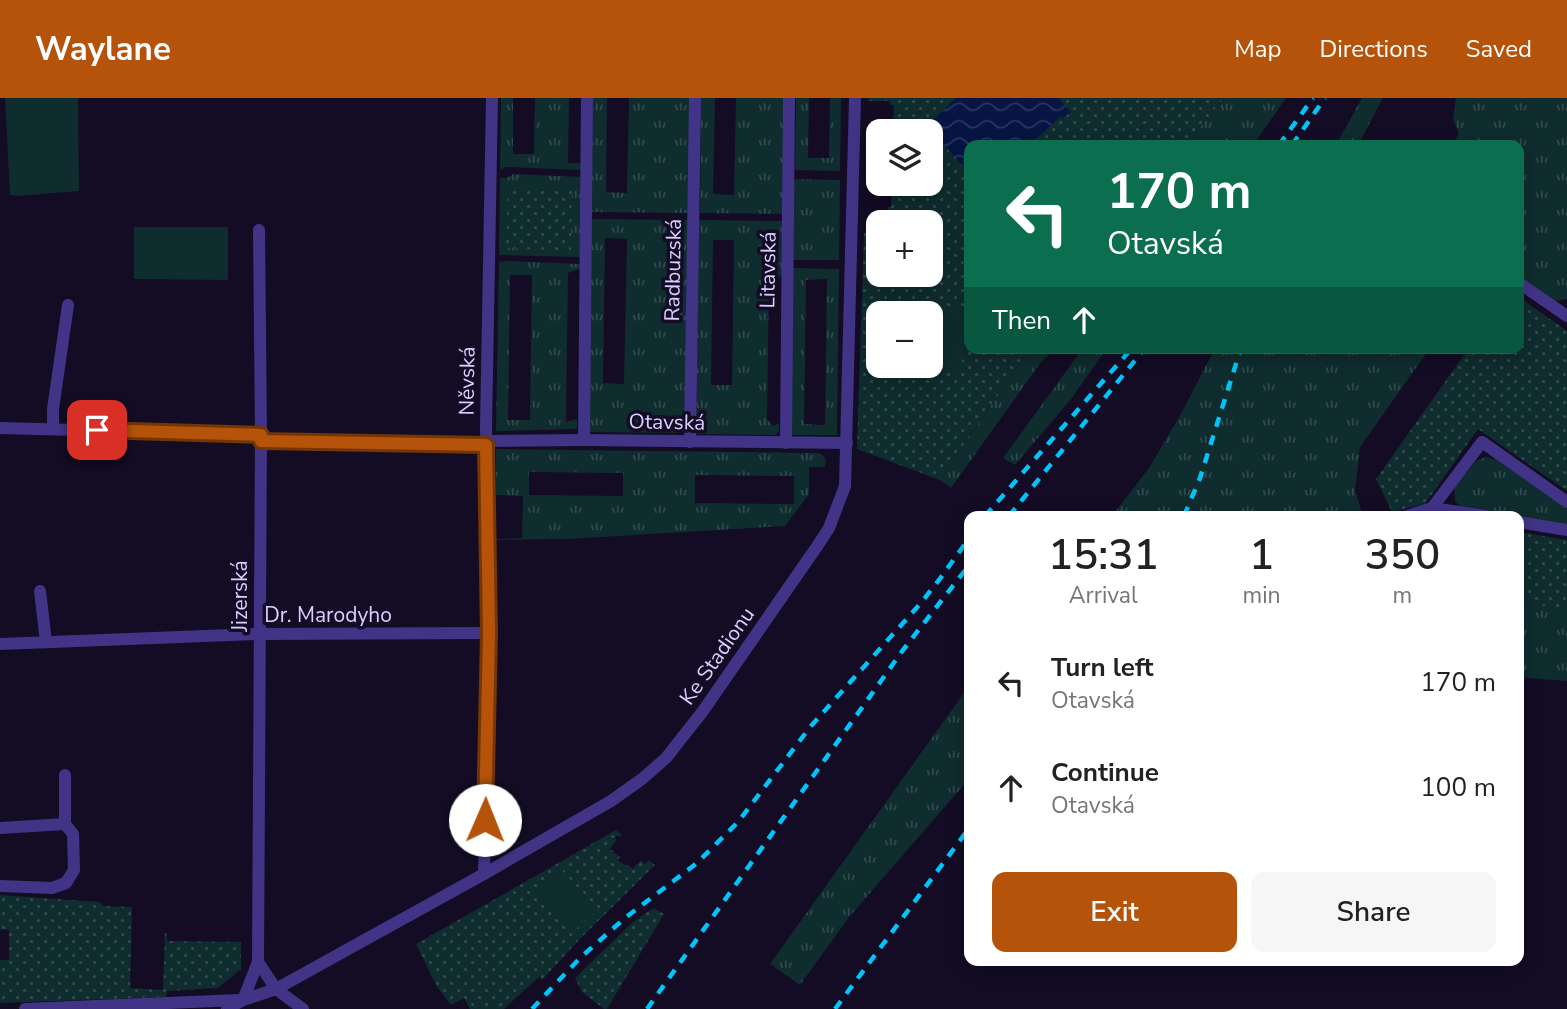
<!DOCTYPE html>
<html lang="en">
<head>
<meta charset="utf-8">
<style>
	body { margin:0; font-family:"Nunito Sans",sans-serif; background:#f6f6f6; color:#222; height:100vh; display:flex; flex-direction:column; font-size:26px; white-space:nowrap }
	* { box-sizing:border-box; margin:0 }
	p { font-size:23px; color:#767676 }
	.icon { flex:none; width:38px; height:38px; fill:none; stroke:currentColor; stroke-width:2; stroke-linecap:round; stroke-linejoin:round }
	.map { position:relative; flex:1; overflow:hidden }
	.sheet { position:absolute; left:964px; top:413px; width:560px; height:455px; display:flex; flex-direction:column; background:#fff; border-radius:14px; box-shadow:0 4px 18px #0003 }
	.sheet>* { flex:none }
	.top-card { position:absolute; left:964px; top:42px; width:560px; height:214px; border-radius:14px; box-shadow:0 4px 18px #0003; background:#0b6e4f; color:#fff; overflow:hidden }
	.buttons { position:absolute; left:866px; top:21px; display:grid; gap:14px }
	.buttons a { display:grid; place-items:center; width:77px; height:77px; border-radius:14px; background:#fff; box-shadow:0 4px 18px #0003; font-size:35px }
	.pin { position:absolute; display:grid; place-items:center; width:60px; height:60px; color:#fff; margin:-30px; border-radius:14px; box-shadow:0 4px 10px #0006 }
	.me { position:absolute; width:77px; margin:-38px; rotate:1deg; stroke-linejoin:round; filter:drop-shadow(0 0 5px #0008) }
	.turn { display:flex; align-items:center; gap:24px; height:147px; padding:0 28px; font-size:32px }
	.turn .icon { width:91px; height:91px; stroke-width:2.5 }
	.turn b { display:block; font-size:49px; line-height:60px }
	.then { display:flex; align-items:center; height:66px; padding:0 28px; background:#0003; gap:14px; font-size:26px }
	.eta { display:flex; justify-content:space-evenly; align-items:center; height:119px; text-align:center }
	.eta b { font-size:42px; font-weight:600; line-height:49px }
	.cta { display:flex; gap:14px; margin-top:auto; padding:14px 28px }
	.cta a { flex:1; height:80px; border-radius:14px; background:#b45309; color:#fff; font-size:28px; font-weight:600; line-height:80px; text-align:center }
	.cta a+a { background:#f6f6f6; color:#222 }
	ul { padding:0; list-style:none }
	li { display:flex; align-items:center; gap:21px; height:105px; padding:0 28px }
	li div { flex:1 }
	li b { display:block; font-size:26px }
	li em { font-style:normal }
	header { display:flex; align-items:center; gap:42px; box-sizing:border-box; height:98px; padding:0 35px; background:#b45309; color:#fff }
	header strong { font-size:33px }
	nav { display:flex; gap:38px; margin-inline-start:auto; font-size:24px }
	.map>svg:first-child { display:block }
	.grass { fill:url(#grass-tufts); fill-rule:evenodd }
	.park { fill:url(#park-dots); fill-rule:evenodd }
	.pitch { fill:#0f2c2e }
	.water { fill:url(#water-waves) }
	.lines { fill:none; stroke-linecap:round; stroke-linejoin:round }
	.street { stroke:#413486; stroke-width:12 }
	.rail { stroke:#00c5fa; stroke-width:4.5; stroke-dasharray:10 9; stroke-linecap:butt }
	.route-casing { stroke:#753606; stroke-width:18 }
	.route { stroke:#b45309; stroke-width:12 }
	.labels { text-anchor:middle; stroke-width:7; stroke-linejoin:round; paint-order:stroke }
	.street-label { font-size:21px; fill:#dacfff; stroke:#130c24 }
</style>
</head>
<body>
<header>
<strong>Waylane</strong>
<nav><a>Map</a><a>Directions</a><a>Saved</a></nav>
</header>
<div class="map">
<svg width="1567" height="911" viewBox="0 0 1567 911">
	<defs>
		<pattern id="grass-tufts" width="24" height="20" patternUnits="userSpaceOnUse" patternTransform="scale(1.75)"><rect width="24" height="20" fill="#0f2c2e"/><path d="M3 7l-1-3M5 7V3M7 7l1-3M15 17l-1-3M17 17v-4M19 17l1-3" fill="none" stroke="#314a4d"/></pattern>
		<pattern id="park-dots" width="8" height="8" patternUnits="userSpaceOnUse" patternTransform="scale(1.75)"><rect width="8" height="8" fill="#0f2c2e"/><path d="M2 2h.1M6 6h.1" fill="none" stroke="#314a4d" stroke-width="1.8" stroke-linecap="round"/></pattern>
		<pattern id="water-waves" width="16" height="10" patternUnits="userSpaceOnUse" patternTransform="scale(1.75)"><rect width="16" height="10" fill="#061543"/><path d="M0 5q4-4 8 0t8 0" fill="none" stroke="#2a365f"/></pattern>
	</defs>
	<rect width="100%" height="100%" fill="#130c24"/>
	<g class="grass">
		<polygon points="501,0 513,0 513,56 534,56 535,0 569,0 568,65 581,65 581,72 506,69 500,72"/>
		<polygon points="593,0 607,0 606,94 627,95 629,0 690,0 688,115 591,114"/>
		<polygon points="701,0 715,0 713,96 734,97 736,0 785,0 783,116 700,115"/>
		<polygon points="796,0 809,0 808,60 829,60 830,0 841,0 840,73 795,72"/>
		<polygon points="1224,0 1286,0 1253,47 1185,47"/>
		<polygon points="1362,0 1383,0 1358,47 1336,47"/>
		<polygon points="1456,0 1567,0 1567,201 1555,203 1519,180 1519,47 1451,47 1459,36 1453,21"/>
		<polygon points="514,76 581,79 580,159 499,157 500,80 506,80"/>
		<polygon points="794,81 840,82 839,162 793,162"/>
		<path d="M 591,121 L 688,122 L 685,324 L 683,332 L 681,335 L 588,334 ZM 605,140 L 627,141 L 624,286 L 603,285 Z"/>
		<path d="M 699,122 L 783,123 L 782,177 L 769,185 L 767,321 L 773,328 L 779,325 L 779,332 L 776,337 L 696,336 ZM 713,142 L 734,142 L 732,287 L 711,287 Z"/>
		<path d="M 506,163 L 580,166 L 579,171 L 568,175 L 566,316 L 566,324 L 577,321 L 577,331 L 496,333 L 499,164 ZM 510,177 L 532,177 L 530,322 L 508,322 Z"/>
		<path d="M 793,170 L 839,171 L 837,337 L 791,337 ZM 827,181 L 825,327 L 804,326 L 806,182 Z"/>
		<polygon points="1030,250 1056,250 1041,264 951,390 940,382"/>
		<polygon points="1083,250 1107,250 1071,301 1015,367 1003,360"/>
		<polygon points="1215,250 1430,250 1360,349 1355,393 1363,418 1112,418 1149,370 1182,314"/>
		<path d="M 496,351 L 818,355 C 825,357 827,363 825,369 L 809,369 L 809,396 L 785,428 L 567,441 L 496,442 L 496,441 L 522,440 L 523,398 L 496,397 ZM 529,374 L 623,375 L 623,398 L 529,397 ZM 695,377 L 794,378 L 794,406 L 695,405 Z"/>
		<polygon points="1485,359 1495,361 1567,411 1567,427 1519,418 1462,410 1455,403 1454,390 1476,363"/>
		<polygon points="1519,504 1567,512 1567,583 1519,579"/>
		<polygon points="969,588 969,681 850,818 800,887 770,866"/>
	</g>
	<g class="park">
		<path d="M 868,0 L 1224,0 L 1185,47 L 970,47 L 970,250 L 1030,250 L 940,382 L 857,351 L 864,135 L 876,135 L 877,112 L 887,112 L 888,109 L 891,109 L 892,86 L 931,86 L 931,33 L 890,33 L 890,26 L 893,25 L 894,7 L 890,7 L 890,3 L 868,3 ZM 878,124 L 931,124 L 931,177 L 878,177 ZM 878,215 L 931,215 L 931,268 L 878,268 Z"/>
		<polygon points="508,89 572,89 571,153 506,150"/>
		<polygon points="1519,199 1567,233 1567,393 1478,331 1425,406 1392,414 1376,381 1469,250 1519,250"/>
		<polygon points="1519,434 1567,442 1567,512 1519,504"/>
		<polygon points="616,732 622,737 620,739 618,737 615,740 617,742 610,751 620,759 618,762 626,768 628,767 633,771 641,762 645,766 649,762 655,767 579,842 542,882 539,879 504,911 470,911 464,900 451,907 437,889 416,846"/>
		<polygon points="0,797 99,804 104,808 132,809 130,890 163,892 165,835 167,835 167,843 241,844 241,871 218,890 167,893 166,899 0,905 0,862 9,862 9,832 0,831"/>
		<polygon points="653,810 664,816 607,911 604,911 582,894 575,880 632,825"/>
	</g>
	<g class="pitch">
		<polygon points="5,0 78,0 79,93 18,98 10,97"/>
		<polygon points="134,129 228,129 228,182 134,181"/>
		<polygon points="951,207 969,218 969,250 956,274 931,260 931,242"/>
		<polygon points="560,770 597,812 573,834 535,792"/>
	</g>
	<polygon class="water" points="956,0 1058,0 1071,14 1063,20 1061,18 1029,47 970,47 969,75 927,28"/>
	<g class="lines">
		<g class="street">
			<polyline points="259,132 261,337 258,864 276,891 303,911"/>
			<polyline points="1519,185 1567,218"/>
			<polyline points="0,330 261,337"/>
			<polyline points="53,331 53,311 68,207"/>
			<polyline points="584,342 587,0"/>
			<polyline points="261,343 486,347"/>
			<polyline points="486,343 584,342 847,345"/>
			<polyline points="690,344 695,0"/>
			<polyline points="786,345 789,0"/>
			<polyline points="1432,410 1482,344 1567,404"/>
			<polyline points="1407,418 1432,410 1486,418"/>
			<polyline points="1519,424 1567,432"/>
			<polyline points="40,493 46,544"/>
			<polyline points="0,546 259,536 489,535"/>
			<polyline points="65,677 65,726"/>
			<polyline points="0,730 65,726 73,736 74,772 66,785 52,790 0,788"/>
			<polyline points="484,776 489,535 486,329 492,0"/>
			<polyline points="243,902 258,864"/>
			<polyline points="25,911 239,902"/>
			<polyline points="227,911 243,902 276,891 484,776 611,703 642,681 666,660 703,613 818,447 829,430 845,388 855,0"/>
		</g>
		<g class="rail">
			<polyline points="1279,47 1313,0"/>
			<polyline points="1292,47 1325,0"/>
			<polyline points="985,418 1132,250"/>
			<polyline points="1009,418 1145,250"/>
			<polyline points="1184,418 1200,380 1241,250"/>
			<polyline points="532,911 580,860 625,820 697,765 738,724 811,628 920,506 939,482 970,439"/>
			<polyline points="647,911 903,552 970,466"/>
			<polyline points="835,911 970,729"/>
		</g>
	</g>
	<g class="lines">
		<defs>
			<polyline id="route" points="97,332 261,337 261,343 486,347 489,535 485,722"/>
		</defs>
		<use href="#route" class="route-casing"/>
		<use href="#route" class="route"/>
	</g>
	<g class="labels">
		<g class="street-label">
			<text transform="translate(673 172) rotate(-89)" y="7">Radbuzská</text>
			<text transform="translate(768 172) rotate(-89)" y="7">Litavská</text>
			<text transform="translate(467 283) rotate(-89)" y="7">Něvská</text>
			<text transform="translate(667 324) rotate(1)" y="7">Otavská</text>
			<text transform="translate(240 498) rotate(-90)" y="7">Jizerská</text>
			<text x="328" y="524">Dr. Marodyho</text>
			<text transform="translate(717 558) rotate(-55)" y="7">Ke Stadionu</text>
		</g>
	</g>
</svg>
<div class="buttons">
<a><svg class="icon" aria-label="layers" viewBox="0 0 24 24"><path d="M12 4l9 5-9 5-9-5zM3 14l9 5 9-5"/></svg></a>
<a>+</a>
<a>−</a>
</div>
<div class="pin" style="left:97px;top:332px;background:#d93025"><svg class="icon" aria-label="arrive" viewBox="0 0 24 24"><path d="M6 21V4h12l-3 4 3 4H6"/></svg></div>
<svg class="me" style="left:485px;top:722px" viewBox="-20 -20 40 40"><circle r="19" fill="#fff"/><path d="M0-13L10 11 0 6-10 11z" fill="#b45309"/></svg>
<div class="top-card">
<div class="turn"><svg class="icon" aria-label="left" viewBox="0 0 24 24"><path d="M17 20v-9H6M10 6l-5 5 5 5"/></svg><div><b>170 m</b>Otavská</div></div>
<div class="then">Then<svg class="icon" aria-label="ahead" viewBox="0 0 24 24"><path d="M12 20V5M6 11l6-6 6 6"/></svg></div>
</div>
<section class="sheet">
<div class="eta">
<div><b>15:31</b><p>Arrival</p></div>
<div><b>1</b><p>min</p></div>
<div><b>350</b><p>m</p></div>
</div>
<ul>
<li><svg class="icon" aria-label="left" viewBox="0 0 24 24"><path d="M17 20v-9H6M10 6l-5 5 5 5"/></svg><div><b>Turn left</b><p>Otavská</p></div><em>170 m</em></li>
<li><svg class="icon" aria-label="ahead" viewBox="0 0 24 24"><path d="M12 20V5M6 11l6-6 6 6"/></svg><div><b>Continue</b><p>Otavská</p></div><em>100 m</em></li>
</ul>
<div class="cta"><a>Exit</a><a>Share</a></div>
</section>
</div>
</body>
</html>
